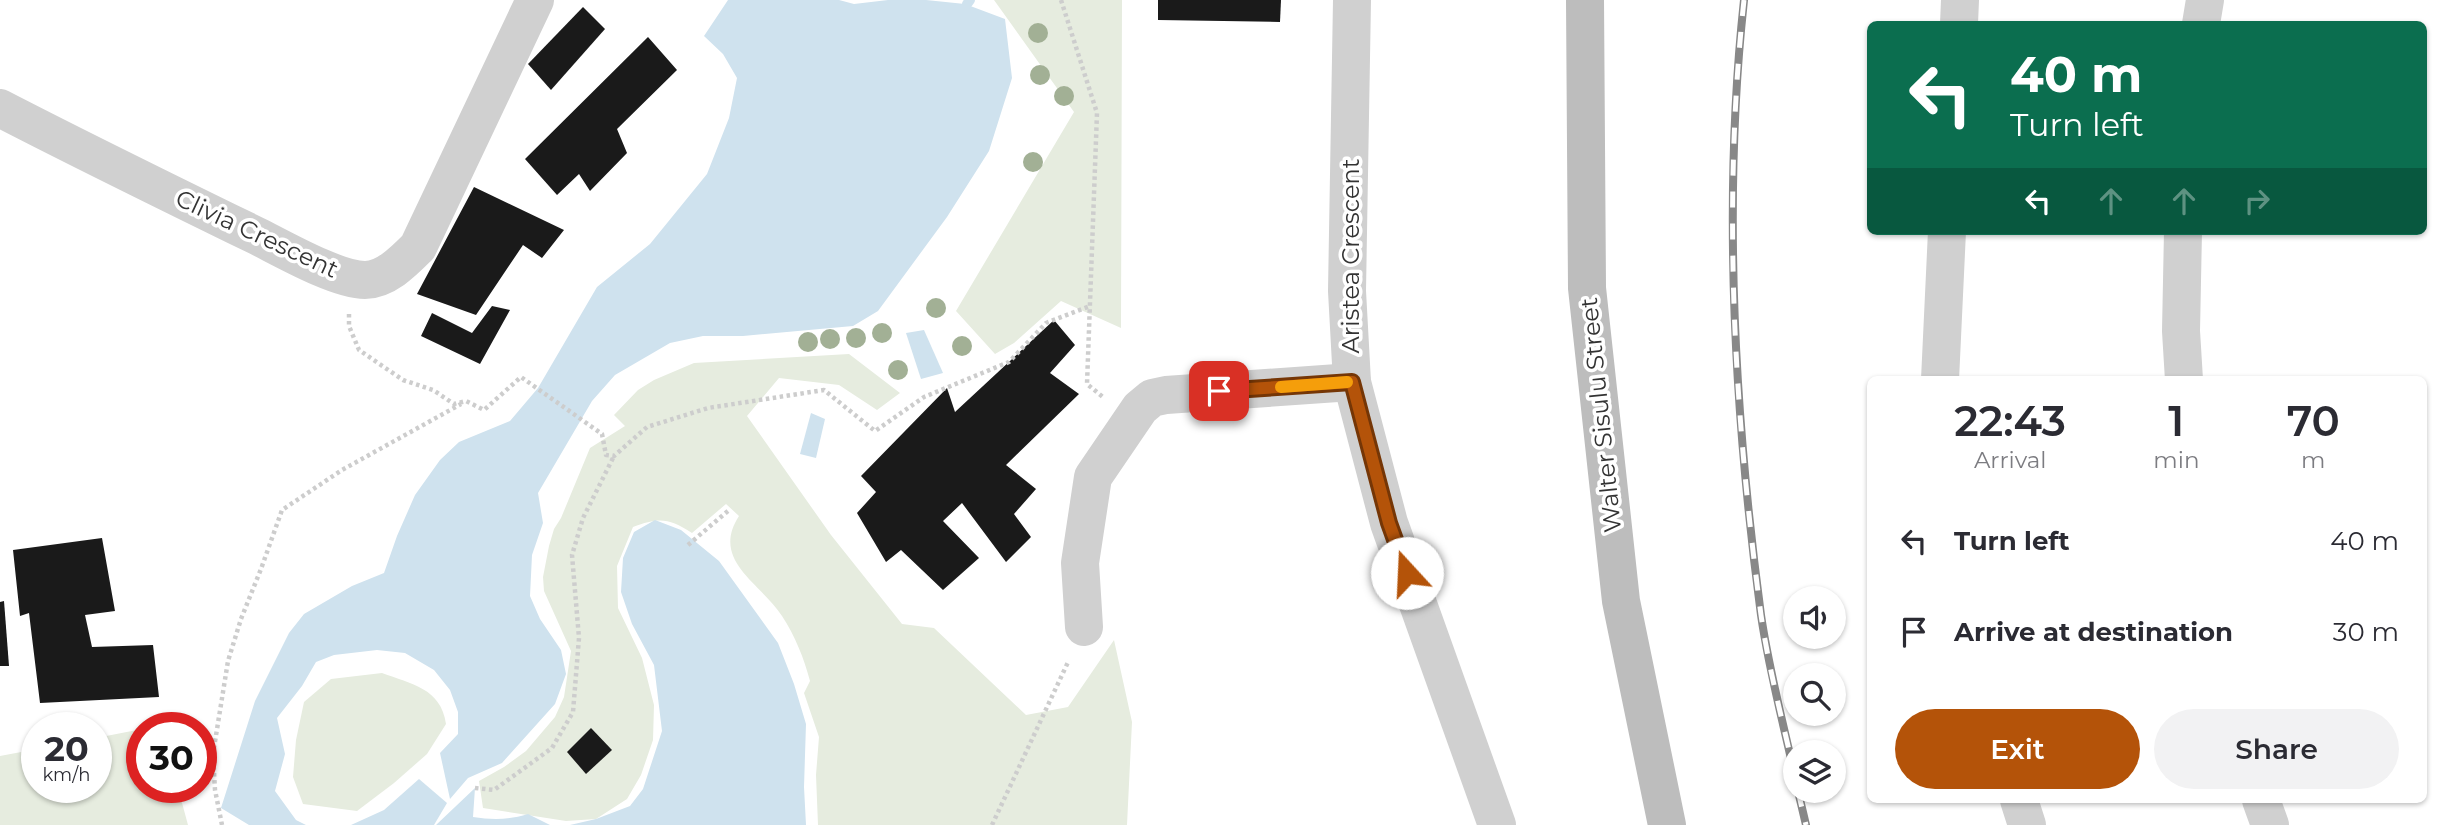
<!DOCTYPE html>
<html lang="en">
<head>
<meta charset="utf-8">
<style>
	body { margin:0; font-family:Montserrat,sans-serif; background:#f2f2f3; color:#2b2b33; height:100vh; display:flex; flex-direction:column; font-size:26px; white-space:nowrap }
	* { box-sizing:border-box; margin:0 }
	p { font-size:23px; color:#7c7c81 }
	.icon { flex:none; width:38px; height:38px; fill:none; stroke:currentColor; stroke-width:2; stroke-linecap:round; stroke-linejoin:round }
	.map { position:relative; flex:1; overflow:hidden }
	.details { position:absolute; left:1867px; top:376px; width:560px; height:427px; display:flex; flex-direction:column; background:#fff; border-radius:10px; box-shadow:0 2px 5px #0004 }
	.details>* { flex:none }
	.guide { position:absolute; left:1867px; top:21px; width:560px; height:214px; border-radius:10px; box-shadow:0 2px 5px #0004; background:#0b6e4f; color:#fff; overflow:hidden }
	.tools { position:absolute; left:1783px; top:586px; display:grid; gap:14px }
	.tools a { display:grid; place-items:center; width:63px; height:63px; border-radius:50%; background:#fff; box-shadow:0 2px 5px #0004; font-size:35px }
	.speed { position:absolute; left:21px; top:712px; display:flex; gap:14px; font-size:35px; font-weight:700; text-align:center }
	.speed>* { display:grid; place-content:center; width:91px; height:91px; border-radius:50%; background:#fff; box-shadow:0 2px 5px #0004; line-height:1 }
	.speed small { font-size:18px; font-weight:400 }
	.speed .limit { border:10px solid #d22; background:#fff; color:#111 }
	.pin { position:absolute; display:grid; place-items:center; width:60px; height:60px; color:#fff; margin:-30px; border-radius:14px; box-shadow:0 4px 10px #0006 }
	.me { position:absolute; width:77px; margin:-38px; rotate:340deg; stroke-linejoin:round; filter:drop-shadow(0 0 5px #0008) }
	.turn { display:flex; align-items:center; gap:24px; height:147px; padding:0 28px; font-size:32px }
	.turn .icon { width:91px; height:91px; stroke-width:2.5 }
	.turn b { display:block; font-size:49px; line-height:60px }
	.lanes { display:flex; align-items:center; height:66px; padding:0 28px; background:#0003; justify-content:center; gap:35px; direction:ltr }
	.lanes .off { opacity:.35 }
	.eta { display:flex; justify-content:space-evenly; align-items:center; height:119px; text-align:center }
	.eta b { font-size:42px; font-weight:600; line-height:49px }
	.button { display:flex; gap:14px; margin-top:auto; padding:14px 28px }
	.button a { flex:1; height:80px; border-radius:42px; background:#b45309; color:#fff; font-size:28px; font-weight:600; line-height:80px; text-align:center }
	.button a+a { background:#f2f2f3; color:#2b2b33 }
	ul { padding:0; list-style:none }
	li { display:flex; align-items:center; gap:21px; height:91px; padding:0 28px }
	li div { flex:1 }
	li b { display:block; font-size:26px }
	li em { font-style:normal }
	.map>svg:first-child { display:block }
	.green { fill:#e6ecdf }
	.water { fill:#cfe2ee }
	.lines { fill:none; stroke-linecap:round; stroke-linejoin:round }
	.stream { stroke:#cfe2ee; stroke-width:10 }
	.building { fill:#1a1a1a }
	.path { stroke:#cdcdcd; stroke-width:4.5; stroke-dasharray:3.5 3.5; stroke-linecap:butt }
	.minor { stroke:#d0d0d0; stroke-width:38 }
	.secondary { stroke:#bdbdbd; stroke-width:38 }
	.rail-casing { stroke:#888; stroke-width:8 }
	.rail { stroke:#fff; stroke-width:5; stroke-dasharray:16; stroke-linecap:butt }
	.tree { fill:#a2b095 }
	.route-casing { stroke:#753606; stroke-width:18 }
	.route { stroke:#b45309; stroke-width:12 }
	.slow { stroke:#f59e0b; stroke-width:12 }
	.labels { text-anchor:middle; stroke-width:7; stroke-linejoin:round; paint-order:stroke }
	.street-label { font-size:24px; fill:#333; stroke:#fff }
</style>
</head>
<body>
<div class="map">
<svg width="2449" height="825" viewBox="0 0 2449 825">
	<rect width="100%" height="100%" fill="#fff"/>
	<g class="green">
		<polygon points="994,0 1122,0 1121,328 1061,301 1014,343 995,354 956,311 1074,112"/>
		<path d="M 849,354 L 900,393 L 877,410 L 839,385 L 779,378 L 747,416 L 831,535 L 902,624 L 934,628 L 1026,715 L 1068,707 L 1114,640 L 1132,722 L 1127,825 L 818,825 L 816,775 L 819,737 L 804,693 L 810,681 C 804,658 795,636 782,616 C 761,583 710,561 739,516 L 726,504 L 692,533 C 669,518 659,517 633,527 L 617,566 L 618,608 L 642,658 L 654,705 L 653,740 L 641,775 L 627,799 L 596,819 L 566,821 L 483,808 L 479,781 L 504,767 L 526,751 L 555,717 L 564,697 L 571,651 L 544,591 L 543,577 L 549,546 L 554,529 L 561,518 L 590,448 L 625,426 L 614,415 L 638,390 L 654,380 L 694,363 Z"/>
		<path d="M 382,673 C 411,684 441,688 446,724 L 427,754 L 394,783 L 357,811 L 303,804 L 293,777 L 296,740 L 304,702 L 331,679 Z"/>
		<polygon points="142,729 142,788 178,788 188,825 0,825 0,756 37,749 37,788 96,788 96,738"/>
	</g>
	<g class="water">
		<polygon points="728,0 839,0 854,4 888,0 926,0 965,4 1005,19 1012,78 989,151 947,217 878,311 853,326 743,336 703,336 670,343 615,375 592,401 538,493 543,523 532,555 530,596 540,619 561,650 566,674 555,704 502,763 468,778 450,799 440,753 458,734 458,712 450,690 434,670 405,653 377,650 334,655 316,662 302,686 277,718 285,754 275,791 296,820 306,825 249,825 221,808 255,701 289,633 304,614 352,586 384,573 397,536 415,495 440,460 459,442 510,421 538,388 597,287 650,244 707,174 729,118 737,78 723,54 704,36"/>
		<polygon points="924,330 943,373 921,379 906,333"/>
		<polygon points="811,413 825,419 816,458 800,454"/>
		<polygon points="655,520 681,530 719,561 778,643 794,684 806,724 804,787 806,825 570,825 596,819 630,806 643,789 662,731 654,665 632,624 621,592 623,558 634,532"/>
		<polygon points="419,779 447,803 434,825 351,825 384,810"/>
		<path d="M 475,788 L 473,817 C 492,820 509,820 528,814 L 550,825 L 436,825 Z"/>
	</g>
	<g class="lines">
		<polyline class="stream" points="967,4 970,0"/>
	</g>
	<g class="building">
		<polygon points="1158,0 1281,0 1280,22 1158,20"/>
		<polygon points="583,7 605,29 551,90 528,64"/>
		<polygon points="648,37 677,70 617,129 627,153 590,191 579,174 557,195 525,159"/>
		<polygon points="474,187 564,230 542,258 523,245 476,315 417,294"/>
		<polygon points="492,306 510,310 480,364 421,336 432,313 472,333"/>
		<polygon points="1054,320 1075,345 1050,373 1079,394 1006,465 1036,489 1014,514 1031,537 1006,562 962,503 943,521 979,558 943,590 901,550 886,562 857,513 876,492 861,476 947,388 955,412"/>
		<polygon points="102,538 115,611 85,615 92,647 153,645 159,697 40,703 29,613 20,616 13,550"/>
		<polygon points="4,601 9,666 0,666 0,602"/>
		<polygon points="591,728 612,750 586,774 567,752"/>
	</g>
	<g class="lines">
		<g class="path">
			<polyline points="1061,0 1097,113 1087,384 1104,398"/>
			<polyline points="349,314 349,326 359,350 403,380 433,390 454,404 466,401 484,410 521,377 602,434 606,455 614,456 647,427 708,408 824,390 875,431 924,397 1009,362 1046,323 1090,306"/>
			<polyline points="688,545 729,510"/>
			<polyline points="475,788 494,790 552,748 573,712 579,638 572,555 583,518 614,456"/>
			<polyline points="222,825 215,790 213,754 228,661 241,619 261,569 282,510 342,470 461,404"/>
			<polyline points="992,825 1069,660"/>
		</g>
		<g class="minor">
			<polyline points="1352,0 1347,291 1352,382 1389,523 1497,825"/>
			<polyline points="1959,24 1960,0"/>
			<polyline points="2201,24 2205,0"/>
			<path d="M 0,108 C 85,152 171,194 257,236 C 283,249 337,280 365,280 C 386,280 405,260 418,247 L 535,0"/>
			<polyline points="2183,231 2181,331 2184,380"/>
			<polyline points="1940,380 1947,231"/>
			<polyline points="1084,627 1080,563 1093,477 1140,408 1152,398 1166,395 1352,382"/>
			<polyline points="2019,800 2027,825"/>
			<polyline points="2261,800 2270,825"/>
		</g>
		<polyline class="secondary" points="1585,0 1587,288 1621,601 1667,825"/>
		<defs>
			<g id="rail">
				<path d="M 1744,0 C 1722,204 1734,412 1761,615 C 1769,671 1784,726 1796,781"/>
				<polyline points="1798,791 1806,825"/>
			</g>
		</defs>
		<use href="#rail" class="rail-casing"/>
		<use href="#rail" class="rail"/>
	</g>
	<g class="tree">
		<circle cx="1038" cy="33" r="10"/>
		<circle cx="1040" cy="75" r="10"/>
		<circle cx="1064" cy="96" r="10"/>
		<circle cx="1033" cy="162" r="10"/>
		<circle cx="936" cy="308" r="10"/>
		<circle cx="882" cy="333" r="10"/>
		<circle cx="856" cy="338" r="10"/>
		<circle cx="830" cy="339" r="10"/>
		<circle cx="808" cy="342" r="10"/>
		<circle cx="962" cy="346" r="10"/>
		<circle cx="898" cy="370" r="10"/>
	</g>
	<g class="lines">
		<defs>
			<polyline id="route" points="1219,391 1352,382 1389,523 1407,573"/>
		</defs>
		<use href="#route" class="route-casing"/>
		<use href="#route" class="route"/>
		<polyline class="slow" points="1281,387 1347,382"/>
	</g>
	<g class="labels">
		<g class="street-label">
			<text transform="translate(257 234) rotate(25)" y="8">Clivia Crescent</text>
			<text transform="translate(1351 256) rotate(-90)" y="8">Aristea Crescent</text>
			<text transform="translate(1601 415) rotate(-96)" y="8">Walter Sisulu Street</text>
		</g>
	</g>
</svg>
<div class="tools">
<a><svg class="icon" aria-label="sound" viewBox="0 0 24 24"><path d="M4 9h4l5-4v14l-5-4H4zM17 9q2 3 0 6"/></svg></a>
<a><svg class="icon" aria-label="search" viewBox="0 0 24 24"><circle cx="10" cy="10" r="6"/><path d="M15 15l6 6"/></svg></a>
<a><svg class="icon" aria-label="layers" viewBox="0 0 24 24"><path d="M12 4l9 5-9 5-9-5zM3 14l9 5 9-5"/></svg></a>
</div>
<div class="speed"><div>20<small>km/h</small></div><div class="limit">30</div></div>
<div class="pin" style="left:1219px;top:391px;background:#d93025"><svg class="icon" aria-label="arrive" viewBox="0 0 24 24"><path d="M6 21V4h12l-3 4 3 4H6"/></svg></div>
<svg class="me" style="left:1407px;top:573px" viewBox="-20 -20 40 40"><circle r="19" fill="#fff"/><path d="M0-13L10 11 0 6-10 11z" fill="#b45309"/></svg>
<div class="guide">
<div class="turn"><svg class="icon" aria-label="left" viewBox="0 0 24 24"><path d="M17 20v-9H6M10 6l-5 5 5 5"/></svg><div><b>40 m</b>Turn left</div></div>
<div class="lanes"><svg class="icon" aria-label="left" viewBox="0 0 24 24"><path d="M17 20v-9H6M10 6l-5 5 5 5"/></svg><svg class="icon off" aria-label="ahead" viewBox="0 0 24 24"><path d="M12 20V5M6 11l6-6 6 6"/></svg><svg class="icon off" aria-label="ahead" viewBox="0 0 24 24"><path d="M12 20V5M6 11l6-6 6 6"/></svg><svg class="icon off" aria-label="right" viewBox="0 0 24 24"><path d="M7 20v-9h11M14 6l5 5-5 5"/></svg></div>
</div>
<section class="details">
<div class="eta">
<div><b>22:43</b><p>Arrival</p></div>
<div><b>1</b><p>min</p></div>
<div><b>70</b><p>m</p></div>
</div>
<ul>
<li><svg class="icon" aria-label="left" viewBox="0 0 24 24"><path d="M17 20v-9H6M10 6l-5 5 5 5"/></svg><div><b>Turn left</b></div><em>40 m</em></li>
<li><svg class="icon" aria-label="arrive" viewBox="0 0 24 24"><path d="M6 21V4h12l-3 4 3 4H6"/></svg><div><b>Arrive at destination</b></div><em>30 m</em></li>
</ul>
<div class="button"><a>Exit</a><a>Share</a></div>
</section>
</div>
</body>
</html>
